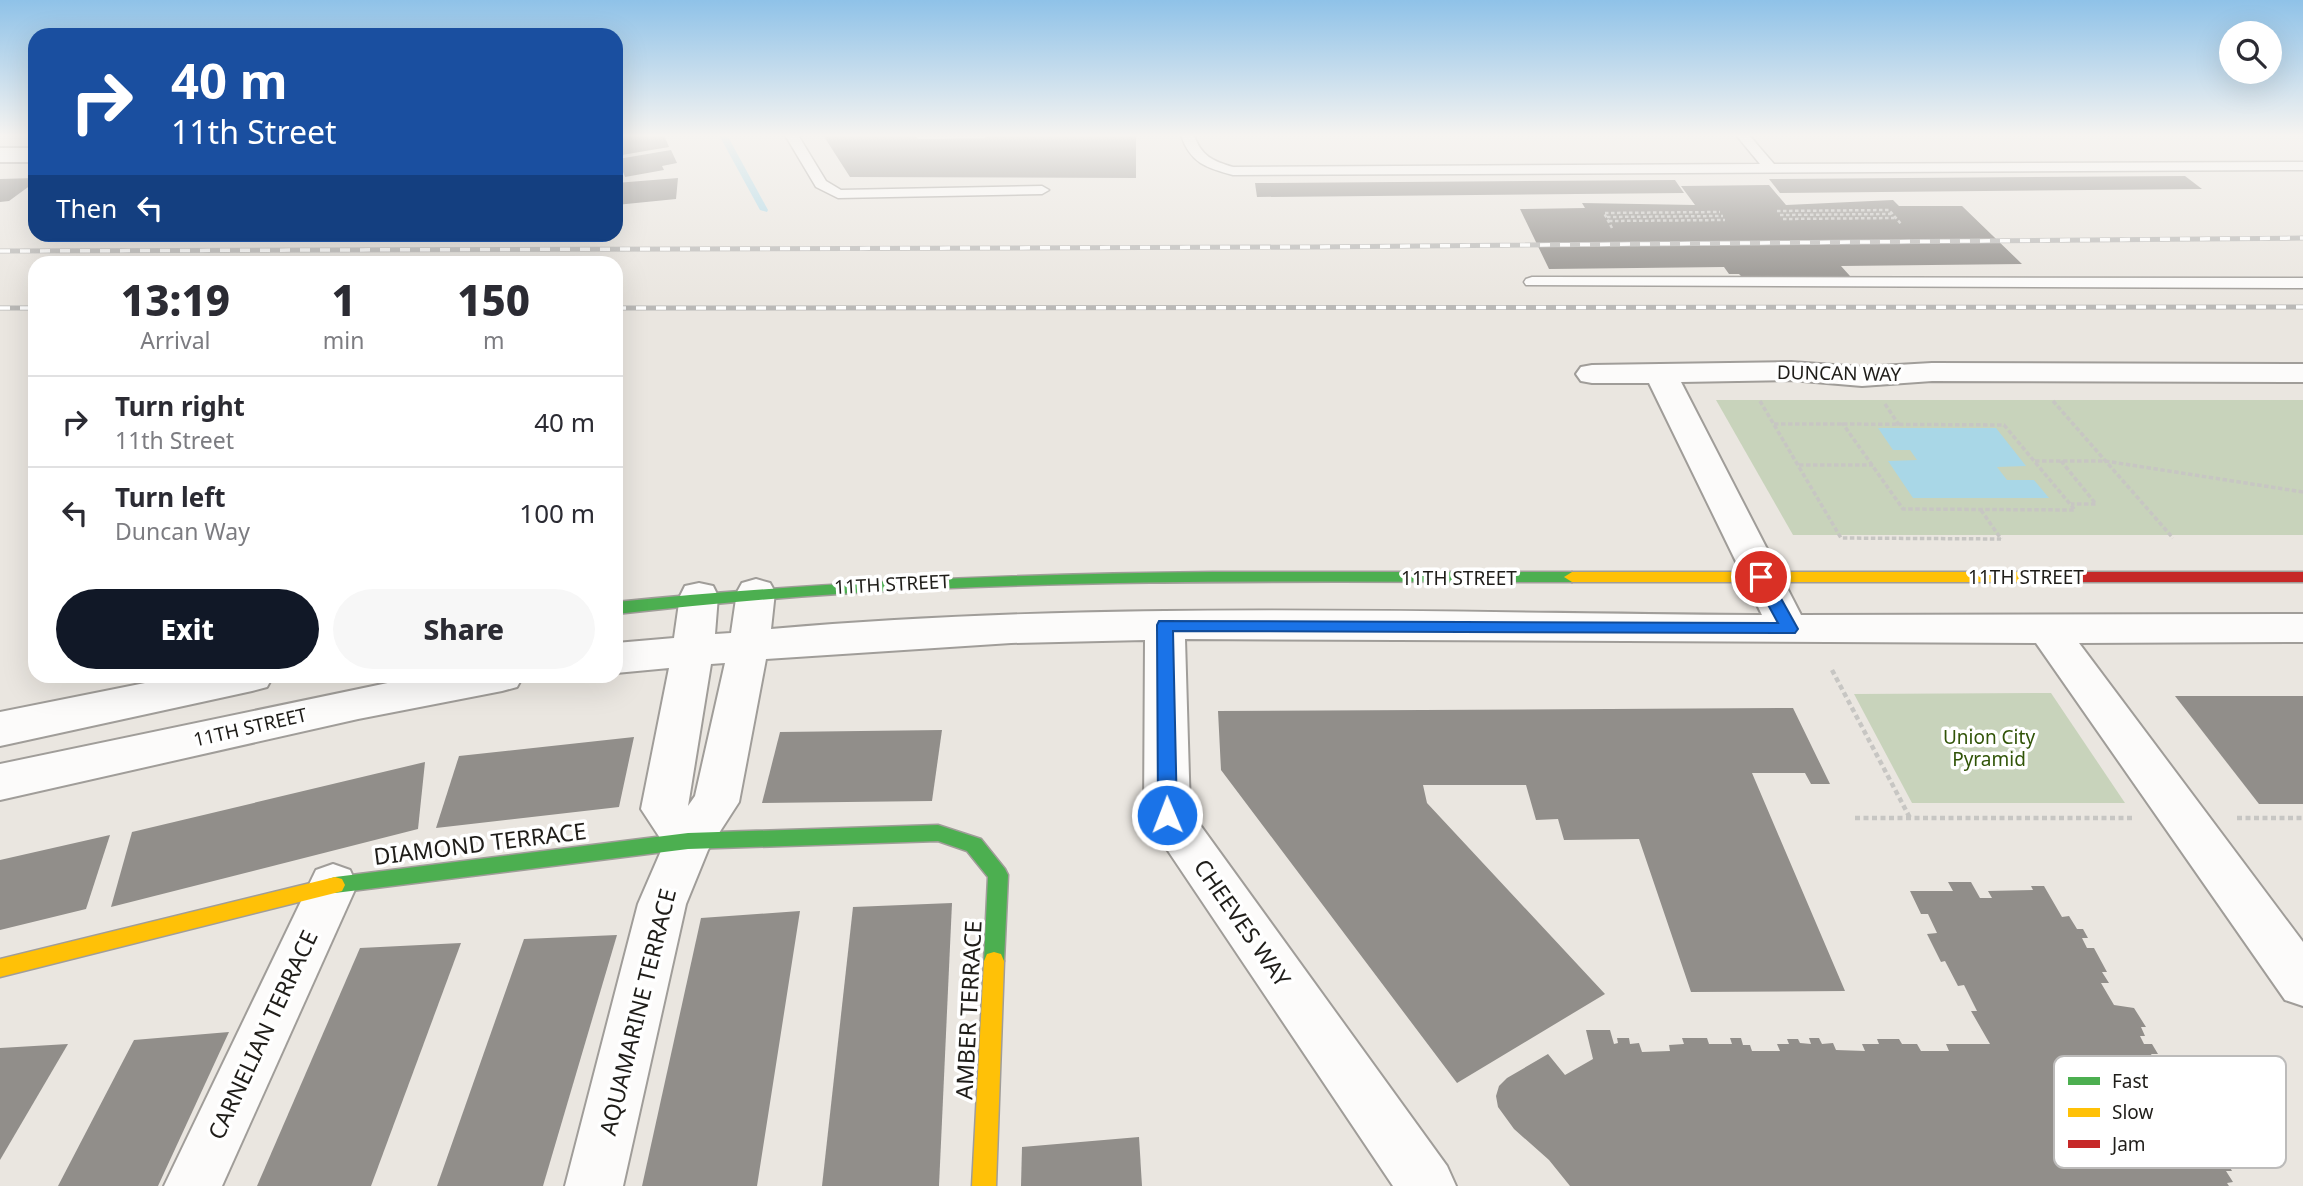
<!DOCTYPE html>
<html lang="en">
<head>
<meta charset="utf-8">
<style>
	body { margin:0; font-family:"Noto Sans",sans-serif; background:#f7f7f7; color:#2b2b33; height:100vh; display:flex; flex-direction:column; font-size:26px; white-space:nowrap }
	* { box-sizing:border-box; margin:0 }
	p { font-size:23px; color:#7c7c81 }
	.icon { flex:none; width:38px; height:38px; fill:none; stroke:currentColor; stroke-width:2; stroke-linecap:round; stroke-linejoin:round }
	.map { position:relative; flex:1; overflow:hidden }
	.sheet { position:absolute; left:28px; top:256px; width:595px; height:427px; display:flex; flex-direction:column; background:#fff; border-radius:21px; box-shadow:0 7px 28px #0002 }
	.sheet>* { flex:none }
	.banner { position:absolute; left:28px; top:28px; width:595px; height:214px; border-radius:21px; box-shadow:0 7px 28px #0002; background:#1a4fa0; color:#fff; overflow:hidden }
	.buttons { position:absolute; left:2219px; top:21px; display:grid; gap:14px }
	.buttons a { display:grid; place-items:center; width:63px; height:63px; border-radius:50%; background:#fff; box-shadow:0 7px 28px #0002; font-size:35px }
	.pin { position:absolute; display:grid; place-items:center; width:60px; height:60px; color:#fff; margin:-30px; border:4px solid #fff; border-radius:50%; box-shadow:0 2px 7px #0007 }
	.me { position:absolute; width:77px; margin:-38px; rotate:359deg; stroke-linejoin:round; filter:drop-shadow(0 0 5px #0008) }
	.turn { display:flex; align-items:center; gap:24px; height:147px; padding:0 28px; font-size:32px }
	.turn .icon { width:91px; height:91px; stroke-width:2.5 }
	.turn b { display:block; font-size:49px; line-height:60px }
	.then { display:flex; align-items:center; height:66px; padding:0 28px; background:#0003; gap:14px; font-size:26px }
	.eta { display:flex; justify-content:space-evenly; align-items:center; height:119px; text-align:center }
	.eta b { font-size:42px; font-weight:800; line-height:49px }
	.cta { display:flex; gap:14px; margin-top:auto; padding:14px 28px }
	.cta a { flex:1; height:80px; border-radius:42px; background:#111827; color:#fff; font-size:28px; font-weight:800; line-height:80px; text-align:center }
	.cta a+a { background:#f7f7f7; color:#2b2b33 }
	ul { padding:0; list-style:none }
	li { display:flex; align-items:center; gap:21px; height:91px; padding:0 28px; border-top:2px solid #e1e1e2 }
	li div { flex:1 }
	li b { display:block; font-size:26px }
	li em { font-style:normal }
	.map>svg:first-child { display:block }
	.green { fill:#c8d3bb }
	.water { fill:#a9d7e7 }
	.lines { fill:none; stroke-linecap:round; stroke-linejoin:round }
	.stream { fill:#a9d7e7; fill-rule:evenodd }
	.building { fill:#918e8a }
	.lane-casing { stroke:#a09d99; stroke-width:3 }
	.street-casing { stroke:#a09d99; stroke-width:4 }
	.fast-casing { stroke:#a09d99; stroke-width:3 }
	.slow-casing { stroke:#a09d99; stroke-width:3 }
	.jam-casing { stroke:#a09d99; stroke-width:3 }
	.path-far2 { stroke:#c7c6c3; stroke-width:2.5; stroke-dasharray:3.5 2.5; stroke-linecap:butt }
	.path-far1 { stroke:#c7c6c3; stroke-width:3.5; stroke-dasharray:4.5 2.5; stroke-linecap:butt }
	.path { stroke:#c7c6c3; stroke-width:4.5; stroke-dasharray:5 3.5; stroke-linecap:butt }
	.lane { fill:#fcfbfa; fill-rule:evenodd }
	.street { fill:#fcfbfa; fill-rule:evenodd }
	.fast { fill:#4caf50; fill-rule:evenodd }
	.slow { fill:#ffc107; fill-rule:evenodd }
	.jam { fill:#c62828; fill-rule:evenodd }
	.rail-casing { stroke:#bab9b7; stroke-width:5 }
	.rail { stroke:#fff; stroke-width:3.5; stroke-dasharray:10; stroke-linecap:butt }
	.route { fill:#1a73e8; stroke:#114b97; stroke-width:2 }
	.labels { text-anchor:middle; stroke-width:7; stroke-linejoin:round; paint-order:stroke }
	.street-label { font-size:19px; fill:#1f1d19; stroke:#fff }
	.park-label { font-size:19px; fill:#315408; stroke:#fff }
	.near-street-label { font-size:23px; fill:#1f1d19; stroke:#fff }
	.key { fill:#fff; stroke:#bcbbba; stroke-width:2 }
	.key-label { font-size:19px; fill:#1f1d19 }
</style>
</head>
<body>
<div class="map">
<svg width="2303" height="1186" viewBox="0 0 2303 1186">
	<rect width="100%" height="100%" fill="#eae6e0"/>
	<g class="green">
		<polygon points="1716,400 2303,400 2303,535 1793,535"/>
		<polygon points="2051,693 2125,803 1912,803 1854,694"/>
	</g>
	<polygon class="water" points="1878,428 1996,428 2026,466 1997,467 2007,480 2034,480 2049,498 1913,498 1888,461 1917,460 1910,450 1893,450"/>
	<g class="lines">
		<polygon class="stream" points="719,135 727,135 768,210 767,212 760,210"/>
	</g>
	<g class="building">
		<polygon points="629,135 664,135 669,147 616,156 616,138"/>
		<polygon points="823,135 915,135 918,139 985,138 985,135 1136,135 1136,178 850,177"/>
		<polygon points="671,150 677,163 662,166 664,170 625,177 618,159"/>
		<polygon points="2185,176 2202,189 1780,193 1769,179"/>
		<polygon points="35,178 35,182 9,201 0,202 0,179"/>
		<polygon points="678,178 676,199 616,205 616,183"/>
		<polygon points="1675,180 1684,193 1257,197 1255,183"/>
		<polygon points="1769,185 1786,205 1893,200 1899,206 1962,206 2022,264 1841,266 1850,276 1742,277 1739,274 1729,274 1724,267 1549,269 1520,209 1585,208 1582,203 1695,205 1681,186"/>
		<polygon points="2175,696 2303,696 2303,804 2259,804"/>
		<polygon points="1793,708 1830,784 1811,784 1805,773 1752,773 1845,991 1691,992 1639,839 1564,840 1558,819 1536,820 1526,785 1423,785 1427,803 1605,994 1457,1083 1221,770 1218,711"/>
		<polygon points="942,730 932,801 762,803 780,732"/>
		<polygon points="634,737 619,807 436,828 459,756"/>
		<polygon points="425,762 418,829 111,907 132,832"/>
		<polygon points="110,835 86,909 0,930 0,860"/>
		<polygon points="1948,882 1971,882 1980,898 1992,898 1988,891 2033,890 2031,886 2044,886 2062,917 2069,916 2077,929 2083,929 2088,938 2082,938 2087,948 2094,948 2107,972 2102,972 2109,983 2101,983 2114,1005 2134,1008 2146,1027 2141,1027 2145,1036 2140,1036 2144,1044 2152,1044 2158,1054 2151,1054 2155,1061 2148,1061 2165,1090 2175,1090 2180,1097 2184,1097 2190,1108 2185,1107 2192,1119 2182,1119 2197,1145 2210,1145 2213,1149 2220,1149 2232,1171 2226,1171 2233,1182 2227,1183 2229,1186 1570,1186 1549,1160 1514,1129 1498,1107 1496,1096 1499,1086 1507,1078 1548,1054 1565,1075 1593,1059 1586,1030 1610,1030 1614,1044 1618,1043 1617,1038 1629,1038 1630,1044 1639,1043 1642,1052 1670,1051 1669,1045 1684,1044 1682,1038 1707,1038 1709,1044 1732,1044 1730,1038 1741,1038 1743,1045 1750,1045 1752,1051 1780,1051 1777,1044 1789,1044 1787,1039 1798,1039 1800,1043 1811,1044 1809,1038 1819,1038 1822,1044 1833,1043 1836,1050 1865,1051 1862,1044 1879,1044 1877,1039 1899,1039 1902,1044 1917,1044 1921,1051 1949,1051 1946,1044 1990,1044 1971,1011 1977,1011 1964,985 1958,986 1945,961 1941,962 1927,934 1937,933 1928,914 1921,914 1910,891 1953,891"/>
		<polygon points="952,903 939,1186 822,1186 853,907"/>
		<polygon points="800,911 757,1186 642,1186 701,918"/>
		<polygon points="617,935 543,1186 437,1186 524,939"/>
		<polygon points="461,943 371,1186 257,1186 360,948"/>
		<polygon points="229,1032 158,1186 58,1186 134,1040"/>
		<polygon points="68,1044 0,1160 0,1048"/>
		<polygon points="1139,1137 1142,1186 1021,1186 1022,1147"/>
	</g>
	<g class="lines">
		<defs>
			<g id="lane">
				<polygon points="785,135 798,135 826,181 841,190 1042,186 1049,190 1042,194 838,198 816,187"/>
				<path d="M 1181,135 L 1194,135 C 1201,156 1213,161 1233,167 L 1760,164 L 1736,135 L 1749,135 L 1774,164 L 2303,162 L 2303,170 L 1233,175 C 1207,168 1190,163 1181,135 Z"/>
				<polygon points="1532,277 2303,278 2303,288 1526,285 1524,282 1526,279"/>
			</g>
			<g id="street">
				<rect x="0" y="148" width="35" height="14"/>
				<path d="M 1791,362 L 1862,367 L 1932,363 L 2303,364 L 2303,382 L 1932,381 L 1862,386 L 1791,380 L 1681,382 L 1801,615 L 2303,614 L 2303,642 L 2079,643 L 2303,942 L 2303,1006 L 2285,1000 L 2036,643 L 1185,639 L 1190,811 L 1447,1166 L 1456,1186 L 1393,1186 L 1144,815 L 1145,640 L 1011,643 L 766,659 L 739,802 L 708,850 L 686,904 L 623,1186 L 565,1186 L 638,904 L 664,844 L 641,809 L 669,668 L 616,673 L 616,643 L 674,638 L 680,596 L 685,586 L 699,583 L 713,586 L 718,596 L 715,634 L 731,633 L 737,592 L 742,583 L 756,579 L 770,583 L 775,592 L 771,629 C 1100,600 1432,613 1762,615 L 1649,383 L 1592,383 L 1581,381 L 1576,374 L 1581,367 L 1592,365 ZM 725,663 L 695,796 L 688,806 L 711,664 Z"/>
				<polygon points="180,676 273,676 267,687 252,691 0,746 0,712"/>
				<polygon points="421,676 523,676 517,687 502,691 358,719 0,800 0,764"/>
				<polygon points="333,864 350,870 357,885 222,1186 164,1186 316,870"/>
			</g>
			<g id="fast">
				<path d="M 1213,572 L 1572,572 L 1580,577 L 1572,582 C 1333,582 1092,578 853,593 C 774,598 695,605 616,614 L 616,602 C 815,582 1013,574 1213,572 Z"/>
				<polygon points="938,825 981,839 1005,869 1008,875 1004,961 1001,968 994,970 987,968 984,961 988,877 967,851 938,841 688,849 335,893 328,891 325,885 328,879 335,877 688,833"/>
			</g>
			<g id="slow">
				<polygon points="1572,572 2036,572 2044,577 2036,582 1572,582 1564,577"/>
				<polygon points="335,877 342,879 345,885 342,891 335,893 0,977 0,959"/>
				<polygon points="994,952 1001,954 1004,961 996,1186 972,1186 984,961 987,954"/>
			</g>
			<polygon id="jam" points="2036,572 2303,572 2303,582 2036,582 2028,577"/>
		</defs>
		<use href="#lane" class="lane-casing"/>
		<use href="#street" class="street-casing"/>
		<use href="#fast" class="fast-casing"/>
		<use href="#slow" class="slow-casing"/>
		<use href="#jam" class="jam-casing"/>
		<g class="path-far2">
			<polyline points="1777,211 1889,210 1902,225"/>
			<polyline points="1780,215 1891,214"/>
			<polyline points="1607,217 1723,216"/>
			<polyline points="1783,219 1895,218"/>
			<polyline points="1609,221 1725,220"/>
			<polyline points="1612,228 1604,213 1720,212"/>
		</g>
		<g class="path-far1">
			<polyline points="1760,401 1841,538 2001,539"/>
			<polyline points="2053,401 2173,538"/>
			<polyline points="1885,404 1899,425"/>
			<polyline points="1774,424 1843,424"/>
			<polygon points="1843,424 2004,425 2075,510 1903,509"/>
			<polyline points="2035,461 2105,461 2303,492"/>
			<polyline points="2061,461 2096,504 2071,504"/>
			<polyline points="1799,465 1873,465"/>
			<polyline points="1981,510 2001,539"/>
		</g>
		<g class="path">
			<polyline points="1832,670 1910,818"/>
			<polyline points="1855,818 2134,818"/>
			<polyline points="2237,818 2303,818"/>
		</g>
		<use href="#lane" class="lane"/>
		<use href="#street" class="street"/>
		<use href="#fast" class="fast"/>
		<use href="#slow" class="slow"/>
		<use href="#jam" class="jam"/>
		<defs>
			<g id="rail">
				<polyline points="0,251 1313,247 2303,238"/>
				<polyline points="0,308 35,308"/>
				<polyline points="616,308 2303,307"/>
			</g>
		</defs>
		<use href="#rail" class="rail-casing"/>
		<use href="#rail" class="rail"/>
	</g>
	<linearGradient id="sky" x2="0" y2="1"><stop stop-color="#8fc2e8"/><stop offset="0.45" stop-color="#f6f4f1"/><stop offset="1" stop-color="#f6f4f1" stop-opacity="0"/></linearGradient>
	<rect width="2303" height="301" fill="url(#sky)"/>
	<polygon class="route" points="1761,572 1769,577 1798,629 1795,633 1173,631 1177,815 1174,821 1167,823 1161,821 1158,815 1157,625 1159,621 1778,623 1753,577"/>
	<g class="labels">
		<g class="street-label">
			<text transform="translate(1839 373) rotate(1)" y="7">DUNCAN WAY</text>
			<text x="2026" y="584">11TH STREET</text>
			<text x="1459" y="585">11TH STREET</text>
			<text transform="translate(892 584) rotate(-3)" y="7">11TH STREET</text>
			<text transform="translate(250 727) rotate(-13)" y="7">11TH STREET</text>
		</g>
		<g class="park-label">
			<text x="1989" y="744">Union City<tspan x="1989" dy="22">Pyramid</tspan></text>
		</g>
		<g class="near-street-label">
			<text transform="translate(480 844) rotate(-7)" y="8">DIAMOND TERRACE</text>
			<text transform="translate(1242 923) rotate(55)" y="8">CHEEVES WAY</text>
			<text transform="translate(969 1010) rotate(-87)" y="8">AMBER TERRACE</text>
			<text transform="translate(638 1012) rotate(-76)" y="8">AQUAMARINE TERRACE</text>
			<text transform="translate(263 1035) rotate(-65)" y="8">CARNELIAN TERRACE</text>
		</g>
	</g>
	<rect x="2054" y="1056" width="232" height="112" rx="10" class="key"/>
	<rect x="2068" y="1077" width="32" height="8" fill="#4caf50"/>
	<rect x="2068" y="1108" width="32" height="9" fill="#ffc107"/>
	<rect x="2068" y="1140" width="32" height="8" fill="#c62828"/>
	<g class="key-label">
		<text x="2112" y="1088">Fast</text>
		<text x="2112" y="1119">Slow</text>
		<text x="2112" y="1151">Jam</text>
	</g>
</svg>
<div class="buttons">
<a><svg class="icon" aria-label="search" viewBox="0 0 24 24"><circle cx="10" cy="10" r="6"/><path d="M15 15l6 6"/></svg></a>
</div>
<div class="pin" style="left:1761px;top:577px;background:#d93025"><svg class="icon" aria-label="arrive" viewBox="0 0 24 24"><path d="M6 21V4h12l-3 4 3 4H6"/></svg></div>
<svg class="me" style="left:1167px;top:815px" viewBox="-20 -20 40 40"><circle r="17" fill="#1a73e8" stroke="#fff" stroke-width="3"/><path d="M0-11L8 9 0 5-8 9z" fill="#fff"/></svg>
<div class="banner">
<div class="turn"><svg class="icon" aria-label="right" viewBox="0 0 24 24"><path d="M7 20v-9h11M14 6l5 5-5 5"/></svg><div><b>40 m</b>11th Street</div></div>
<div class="then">Then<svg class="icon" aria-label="left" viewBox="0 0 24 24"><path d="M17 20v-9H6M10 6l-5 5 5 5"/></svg></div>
</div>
<section class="sheet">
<div class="eta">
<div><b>13:19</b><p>Arrival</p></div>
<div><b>1</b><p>min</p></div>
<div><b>150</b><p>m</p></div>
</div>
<ul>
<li><svg class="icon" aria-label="right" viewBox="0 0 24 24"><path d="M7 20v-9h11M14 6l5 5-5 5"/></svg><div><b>Turn right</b><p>11th Street</p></div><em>40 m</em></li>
<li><svg class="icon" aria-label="left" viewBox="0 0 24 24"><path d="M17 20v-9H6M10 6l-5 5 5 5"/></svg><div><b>Turn left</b><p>Duncan Way</p></div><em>100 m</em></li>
</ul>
<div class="cta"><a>Exit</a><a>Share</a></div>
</section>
</div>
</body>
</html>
